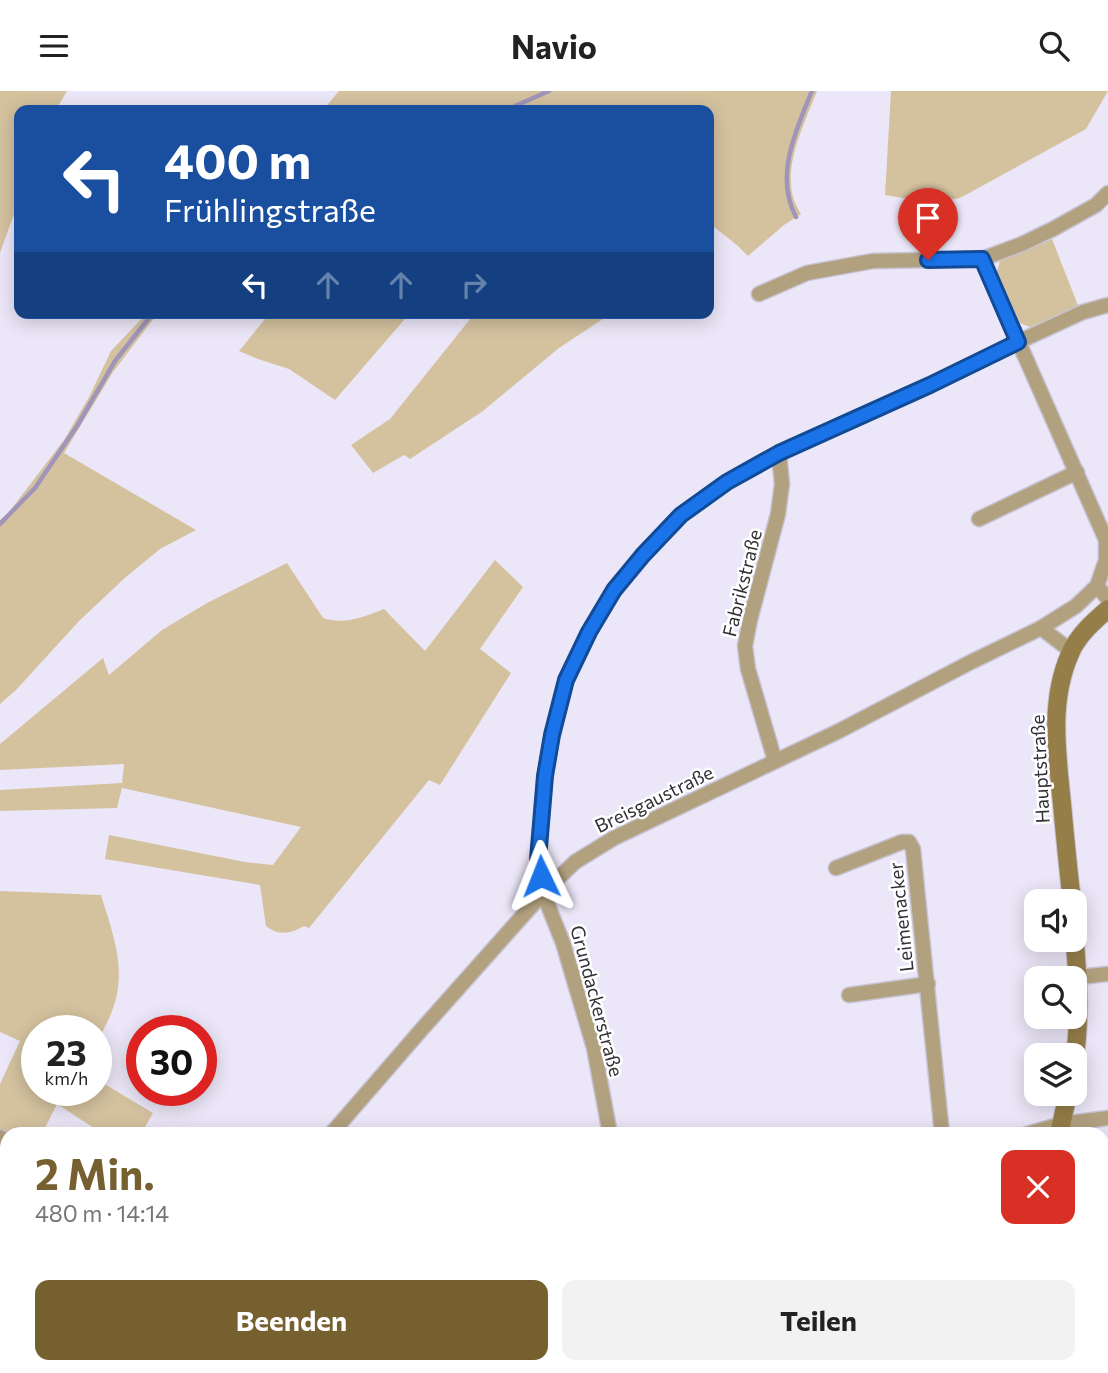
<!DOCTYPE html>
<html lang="de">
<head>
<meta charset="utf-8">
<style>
	body { margin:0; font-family:Commissioner,sans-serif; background:#f2f2f2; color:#222; height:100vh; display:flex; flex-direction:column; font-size:26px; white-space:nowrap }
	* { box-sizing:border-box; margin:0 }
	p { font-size:23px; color:#767676 }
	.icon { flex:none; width:38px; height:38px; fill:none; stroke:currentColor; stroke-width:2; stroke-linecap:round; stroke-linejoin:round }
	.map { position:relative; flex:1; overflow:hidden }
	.drawer { position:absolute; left:0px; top:1036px; width:1110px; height:247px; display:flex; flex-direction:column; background:#fff; border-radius:21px 21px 0 0; box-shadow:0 4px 18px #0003 }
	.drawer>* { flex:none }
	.top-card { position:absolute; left:14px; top:14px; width:700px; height:214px; border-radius:14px; box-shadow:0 4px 18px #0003; background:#1a4fa0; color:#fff; overflow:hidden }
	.controls { position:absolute; left:1024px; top:798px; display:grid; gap:14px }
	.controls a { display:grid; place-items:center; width:63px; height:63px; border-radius:14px; background:#fff; box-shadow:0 4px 18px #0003; font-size:35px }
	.speed { position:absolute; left:21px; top:924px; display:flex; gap:14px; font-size:35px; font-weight:700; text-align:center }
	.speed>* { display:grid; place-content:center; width:91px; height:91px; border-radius:50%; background:#fff; box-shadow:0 4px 18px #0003; line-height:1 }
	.speed small { font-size:18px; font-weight:400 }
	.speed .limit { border:10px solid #d22; background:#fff; color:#111 }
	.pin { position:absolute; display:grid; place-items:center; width:60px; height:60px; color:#fff; margin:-72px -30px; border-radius:50% 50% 50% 0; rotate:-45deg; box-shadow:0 0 7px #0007 }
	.pin .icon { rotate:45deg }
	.me { position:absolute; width:77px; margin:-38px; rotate:358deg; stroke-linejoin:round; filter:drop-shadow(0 0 5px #0008) }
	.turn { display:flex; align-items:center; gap:24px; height:147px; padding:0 35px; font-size:32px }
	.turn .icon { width:91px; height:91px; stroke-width:2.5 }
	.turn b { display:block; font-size:49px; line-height:60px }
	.lanes { display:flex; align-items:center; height:66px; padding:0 35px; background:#0003; justify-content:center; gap:35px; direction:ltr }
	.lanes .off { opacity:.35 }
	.round { display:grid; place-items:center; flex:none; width:74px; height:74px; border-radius:14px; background:#f2f2f2 }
	.overview { display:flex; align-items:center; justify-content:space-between; height:119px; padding:0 35px }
	h1 { font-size:42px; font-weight:700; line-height:52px; color:#766030 }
	.button { display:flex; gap:14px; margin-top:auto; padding:14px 35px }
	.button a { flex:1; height:80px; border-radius:14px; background:#766030; color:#fff; font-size:28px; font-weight:700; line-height:80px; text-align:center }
	.button a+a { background:#f2f2f2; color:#222 }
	header { display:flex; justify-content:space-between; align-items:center; height:91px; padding:0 35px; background:#fff; font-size:32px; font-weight:700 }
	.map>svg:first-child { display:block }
	.green { fill:#d4c29f }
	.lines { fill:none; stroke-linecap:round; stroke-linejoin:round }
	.stream { stroke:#a095b9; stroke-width:4.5 }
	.minor-casing { stroke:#c7c2d1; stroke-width:17 }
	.secondary-casing { stroke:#c7c2d1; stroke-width:20 }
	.minor { stroke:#b2a17f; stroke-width:14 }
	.secondary { stroke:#967e49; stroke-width:18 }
	.route-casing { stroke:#114b97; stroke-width:18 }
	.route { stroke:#1a73e8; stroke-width:12 }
	.labels { text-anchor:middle; stroke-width:5; stroke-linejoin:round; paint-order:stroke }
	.street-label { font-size:19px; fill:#323036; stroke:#fff }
</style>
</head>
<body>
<header><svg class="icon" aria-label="menu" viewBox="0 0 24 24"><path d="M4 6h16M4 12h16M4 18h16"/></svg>Navio<svg class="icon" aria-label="search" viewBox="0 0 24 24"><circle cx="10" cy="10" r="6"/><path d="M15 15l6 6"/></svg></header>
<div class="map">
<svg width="1108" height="1282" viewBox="0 0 1108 1282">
	<rect width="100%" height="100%" fill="#ece7f8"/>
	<g class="green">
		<polygon points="0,0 67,0 56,19 19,19 19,109 0,162"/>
		<path d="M 339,0 L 817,0 C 803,37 776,86 801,123 L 784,134 L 748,165 L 738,155 L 709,132 L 709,19 L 323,19 Z"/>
		<polygon points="891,0 1108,0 1086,38 960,107 932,112 885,104"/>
		<polygon points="1052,148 1079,217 1030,236 1020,232 996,184 1000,170"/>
		<polygon points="147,222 158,222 113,281 64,362 196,439 160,458 127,485 80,529 16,599 0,613 0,429 9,421 64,349 89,306 111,260"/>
		<polygon points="270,222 410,222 335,309 289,278 258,268 239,260"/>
		<polygon points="475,222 612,222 559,257 483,320 410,368 404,364 373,382 351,354 390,328"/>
		<path d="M 495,469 L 523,496 L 480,558 L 511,582 L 440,694 L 429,689 L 309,837 L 304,835 C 291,843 278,845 266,835 L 260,794 L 105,768 L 109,744 L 245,771 L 273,774 L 301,736 L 122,697 L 117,717 L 0,720 L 0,699 L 122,692 L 124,673 L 0,679 L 0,653 L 103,567 L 109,584 L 162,539 L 207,512 L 287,472 L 323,527 C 344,534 364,526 384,518 L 425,560 Z"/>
		<path d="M 0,800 L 101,804 C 119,861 132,896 96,951 L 96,940 L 37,940 L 37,999 L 96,999 L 96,988 L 153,1022 L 141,1043 L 103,1043 L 57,1013 L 42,1043 L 7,1043 L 0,1039 L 0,993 L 20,950 L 0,941 Z"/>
		<polygon points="0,1054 7,1058 6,1130 0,1128"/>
		<polygon points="0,1244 7,1247 7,1276 82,1276 98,1282 0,1282"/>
		<polygon points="240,1276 318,1276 317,1282 238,1282"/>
	</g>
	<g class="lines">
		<g class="stream">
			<polyline points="506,19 549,0"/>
			<path d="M 796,126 C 774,85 796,39 812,0"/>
			<polyline points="0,433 35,397 77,335 115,270 153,222"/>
		</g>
		<defs>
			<g id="minor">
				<polyline points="759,203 807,182 873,170 982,168 1022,153 1053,138 1096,114 1108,102"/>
				<polyline points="979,428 1077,381"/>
				<polyline points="1097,495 1108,508"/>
				<polyline points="1041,537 1071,560"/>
				<polyline points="775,670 748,578 745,555 750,529 778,423 782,393 779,362"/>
				<polyline points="836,777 902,751 909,751 913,758 942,1043"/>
				<polyline points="1078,886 1108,883"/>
				<polyline points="849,904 928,893"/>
				<polyline points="331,1043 422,938 543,802 575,771 614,747 839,640 971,571 1041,537 1076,515 1097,495 1106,469 1106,449 982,168"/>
				<polyline points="610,1043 594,957 563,852 543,802 538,767 545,685 552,644 566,589 589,541 614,499 643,463 681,424 727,391 779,362 930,294 1018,251 1083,221 1108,214"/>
				<polyline points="1027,1043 1062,1033 1108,1027"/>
				<polyline points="0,1046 7,1051"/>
			</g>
			<g id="secondary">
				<path d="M 1072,810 C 1068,778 1065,745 1062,713 C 1057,663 1049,610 1070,563 C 1077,545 1094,530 1108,518"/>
				<path d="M 1074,842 C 1078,885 1081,928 1074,971"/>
				<polyline points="1059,1043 1068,1003"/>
				<polyline points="1014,1282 1015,1276"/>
			</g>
		</defs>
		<use href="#minor" class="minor-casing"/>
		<use href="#secondary" class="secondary-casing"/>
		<use href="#minor" class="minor"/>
		<use href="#secondary" class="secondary"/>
	</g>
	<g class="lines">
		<defs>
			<polyline id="route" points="541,785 538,768 545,685 552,644 566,589 589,541 614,499 643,464 681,424 727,391 779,362 930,294 1018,251 982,168 928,169"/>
		</defs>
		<use href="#route" class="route-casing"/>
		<use href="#route" class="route"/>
	</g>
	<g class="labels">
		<g class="street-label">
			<text transform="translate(742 492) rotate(-76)" y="7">Fabrikstraße</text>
			<text transform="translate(1040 678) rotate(-93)" y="7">Hauptstraße</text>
			<text transform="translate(654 708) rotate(-26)" y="7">Breisgaustraße</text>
			<text transform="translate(901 826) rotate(-96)" y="7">Leimenacker</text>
			<text transform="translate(597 910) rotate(75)" y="7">Grundackerstraße</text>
		</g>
	</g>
</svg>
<div class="controls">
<a><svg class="icon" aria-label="sound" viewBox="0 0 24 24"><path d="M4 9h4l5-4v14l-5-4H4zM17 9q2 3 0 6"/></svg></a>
<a><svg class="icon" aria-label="search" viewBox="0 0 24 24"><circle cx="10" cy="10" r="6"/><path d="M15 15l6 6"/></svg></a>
<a><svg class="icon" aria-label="layers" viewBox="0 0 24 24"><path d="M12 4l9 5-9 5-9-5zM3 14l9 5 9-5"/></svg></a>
</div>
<div class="speed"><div>23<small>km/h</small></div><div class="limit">30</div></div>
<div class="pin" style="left:928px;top:169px;background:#d93025"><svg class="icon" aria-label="arrive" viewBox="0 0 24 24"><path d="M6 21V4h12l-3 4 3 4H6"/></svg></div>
<svg class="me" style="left:541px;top:785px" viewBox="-20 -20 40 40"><path d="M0-17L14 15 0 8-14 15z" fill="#1a73e8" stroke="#fff" stroke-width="4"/></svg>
<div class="top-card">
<div class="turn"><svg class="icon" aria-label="left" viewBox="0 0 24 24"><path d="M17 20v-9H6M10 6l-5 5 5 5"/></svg><div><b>400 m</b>Frühlingstraße</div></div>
<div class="lanes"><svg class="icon" aria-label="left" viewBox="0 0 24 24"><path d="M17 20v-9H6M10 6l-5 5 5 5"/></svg><svg class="icon off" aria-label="ahead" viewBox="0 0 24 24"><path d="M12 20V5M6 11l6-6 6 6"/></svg><svg class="icon off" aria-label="ahead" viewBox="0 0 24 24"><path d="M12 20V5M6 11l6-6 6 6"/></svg><svg class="icon off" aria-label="right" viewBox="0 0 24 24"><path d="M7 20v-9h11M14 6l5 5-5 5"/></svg></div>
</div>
<section class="drawer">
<div class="overview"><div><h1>2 Min.</h1><p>480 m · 14:14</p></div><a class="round" style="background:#d93025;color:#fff"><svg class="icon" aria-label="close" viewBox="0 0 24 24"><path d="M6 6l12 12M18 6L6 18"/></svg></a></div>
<div class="button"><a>Beenden</a><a>Teilen</a></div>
</section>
</div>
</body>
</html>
